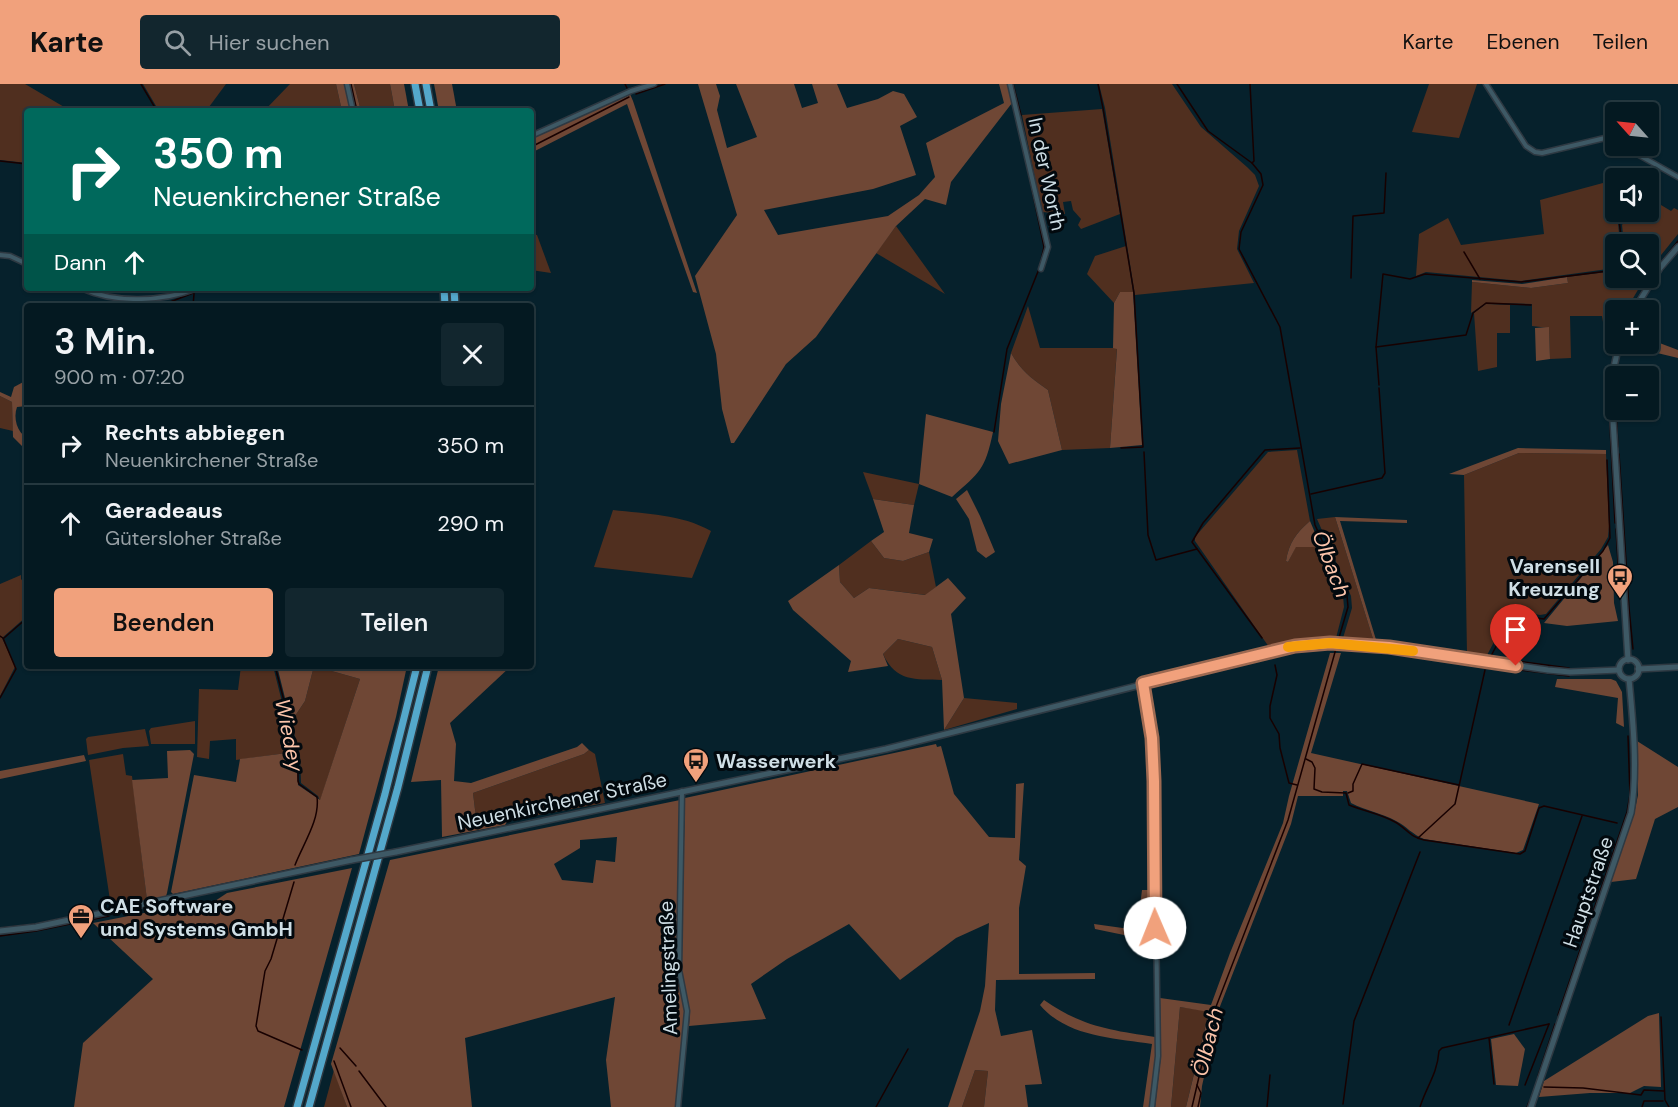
<!DOCTYPE html>
<html lang="de">
<head>
<meta charset="utf-8">
<style>
	body { margin:0; font-family:"DM Sans",sans-serif; background:#12262e; color:#f1f3f6; height:100vh; display:flex; flex-direction:column; font-size:22px; white-space:nowrap }
	* { box-sizing:border-box; margin:0 }
	p { font-size:20px; color:#97a0a5 }
	.icon { flex:none; width:33px; height:33px; fill:none; stroke:currentColor; stroke-width:2; stroke-linecap:round; stroke-linejoin:round }
	.map { position:relative; flex:1; overflow:hidden }
	.side { position:absolute; left:24px; top:219px; width:510px; height:366px; display:flex; flex-direction:column; background:#041921; border-radius:6px; box-shadow:0 2px 4px #0004,0 0 0 2px #25383f }
	.side>* { flex:none }
	.banner { position:absolute; left:24px; top:24px; width:510px; height:183px; border-radius:6px; box-shadow:0 2px 4px #0004,0 0 0 2px #25383f; background:#00695c; color:#fff; overflow:hidden }
	.needle { width:39px; rotate:297deg }
	.fabs { position:absolute; left:1605px; top:18px; display:grid; gap:12px }
	.fabs a { display:grid; place-items:center; width:54px; height:54px; border-radius:6px; background:#041921; box-shadow:0 2px 4px #0004,0 0 0 2px #25383f; font-size:30px }
	.pin { position:absolute; display:grid; place-items:center; width:51px; height:51px; color:#fff; margin:-62px -26px; border-radius:50% 50% 50% 0; rotate:-45deg; box-shadow:0 0 6px #0007 }
	.pin .icon { rotate:45deg }
	.me { position:absolute; width:66px; margin:-33px; rotate:359deg; stroke-linejoin:round; filter:drop-shadow(0 0 4px #0008) }
	.turn { display:flex; align-items:center; gap:21px; height:126px; padding:0 30px; font-size:27px }
	.turn .icon { width:78px; height:78px; stroke-width:2.5 }
	.turn b { display:block; font-size:42px; line-height:51px }
	.then { display:flex; align-items:center; height:57px; padding:0 30px; background:#0003; gap:12px; font-size:22px }
	.round { display:grid; place-items:center; flex:none; width:63px; height:63px; border-radius:6px; background:#12262e }
	.overview { display:flex; align-items:center; justify-content:space-between; height:102px; padding:0 30px }
	h1 { font-size:36px; font-weight:600; line-height:45px }
	.action { display:flex; gap:12px; margin-top:auto; padding:12px 30px }
	.action a { flex:1; height:69px; border-radius:6px; background:#f1a17c; color:#111; font-size:24px; font-weight:600; line-height:69px; text-align:center }
	.action a+a { background:#12262e; color:#f1f3f6 }
	ul { padding:0; list-style:none }
	li { display:flex; align-items:center; gap:18px; height:78px; padding:0 30px; border-top:2px solid #25383f }
	li div { flex:1 }
	li b { display:block; font-size:22px }
	li em { font-style:normal }
	header { display:flex; align-items:center; gap:36px; box-sizing:border-box; height:84px; padding:0 30px; background:#f1a17c; color:#111 }
	header strong { font-size:28px }
	nav { display:flex; gap:33px; margin-inline-start:auto; font-size:21px }
	.search { width:420px; height:54px; background:#12262e; display:flex; align-items:center; gap:15px; box-sizing:border-box; padding:0 21px; border-radius:6px; color:#97a0a5; font-size:22px }
	.map>svg:first-child { display:block }
	.green { fill:#502f1f }
	.forest { fill:#6f4735; fill-rule:evenodd }
	.lines { fill:none; stroke-linecap:round; stroke-linejoin:round }
	.stream { stroke:#170000; stroke-width:1.5 }
	.street-casing { stroke:#2e3942; stroke-width:7 }
	.secondary-casing { stroke:#2e3942; stroke-width:8 }
	.highway-casing { stroke:#2e3942; stroke-width:10 }
	.street { stroke:#3e5965; stroke-width:4 }
	.secondary { stroke:#3e5965; stroke-width:5 }
	.highway { stroke:#54a8cb; stroke-width:7 }
	.secondary-bridge-casing { stroke:#2e3942; stroke-width:8; stroke-linecap:butt }
	.secondary-bridge { stroke:#3e5965; stroke-width:5 }
	.route-casing { stroke:#9d6951; stroke-width:15 }
	.route { stroke:#f1a17c; stroke-width:10 }
	.slow { stroke:#f59e0b; stroke-width:10 }
	.labels { text-anchor:middle; stroke-width:6; stroke-linejoin:round; paint-order:stroke }
	.street-label { font-size:20px; fill:#cfdee5; stroke:#02090e }
	.poi-label { font-size:20px; font-weight:bold; fill:#cfdee5; stroke:#02090e; text-anchor:start }
	.water-label { font-size:21px; font-style:italic; fill:#fcc4aa; stroke:#02090e }
</style>
</head>
<body>
<header>
<strong>Karte</strong>
<div class="search"><svg class="icon" aria-label="search" viewBox="0 0 24 24"><circle cx="10" cy="10" r="6"/><path d="M15 15l6 6"/></svg>Hier suchen</div>
<nav><a>Karte</a><a>Ebenen</a><a>Teilen</a></nav>
</header>
<div class="map">
<svg width="1678" height="1023" viewBox="0 0 1678 1023">
	<rect width="100%" height="100%" fill="#06212c"/>
	<g class="green">
		<polygon points="0,0 25,0 71,27 27,27 27,79 0,76"/>
		<polygon points="143,0 226,0 206,27 159,27"/>
		<polygon points="290,0 336,0 342,27 264,27"/>
		<polygon points="354,0 390,0 395,27 361,27"/>
		<polygon points="1099,0 1172,0 1201,43 1247,83 1255,91 1259,102 1239,147 1237,165 1254,199 1135,211 1105,24"/>
		<polygon points="1429,0 1477,0 1459,54 1412,48"/>
		<polygon points="1102,25 1120,130 1081,145 1078,141 1081,135 1073,126 1071,117 1063,118 1065,130 1042,128 1022,31"/>
		<polygon points="1614,96 1616,128 1617,128 1620,160 1616,160 1615,184 1521,197 1426,188 1416,192 1419,150 1448,134 1461,161 1544,150 1540,116"/>
		<polygon points="1649,109 1658,114 1656,118 1671,127 1674,124 1678,126 1678,150 1653,181 1649,180 1648,160 1624,160 1622,141 1630,128 1648,128"/>
		<polygon points="896,142 945,210 876,169"/>
		<polygon points="531,150 537,151 551,189 531,186"/>
		<polygon points="1126,162 1133,208 1120,208 1114,219 1087,190 1095,172"/>
		<polygon points="1615,187 1616,194 1645,194 1626,226 1616,226 1615,238 1603,238 1602,232 1570,232 1571,274 1550,275 1549,244 1532,242 1532,220 1486,219 1471,229 1472,198 1531,204 1568,199 1567,193"/>
		<polygon points="1486,220 1510,221 1510,249 1497,249 1497,283 1478,287 1474,229"/>
		<path d="M 1028,222 L 1040,264 L 1117,264 L 1110,364 L 1062,366 L 1048,306 C 1032,295 1021,287 1011,269 Z"/>
		<polygon points="0,312 12,318 13,347 0,344"/>
		<path d="M 1297,366 L 1310,437 C 1296,449 1289,459 1286,477 L 1288,478 L 1296,462 L 1321,463 L 1343,512 L 1344,523 L 1336,554 L 1310,554 L 1269,563 L 1195,457 L 1195,453 L 1268,368 Z"/>
		<polygon points="1519,369 1606,370 1609,442 1608,453 1601,465 1546,530 1540,531 1511,526 1486,573 1467,570 1464,391"/>
		<polygon points="863,388 919,400 914,421 873,415"/>
		<path d="M 613,426 C 646,430 681,430 711,447 L 692,494 L 594,483 Z"/>
		<polygon points="1335,433 1374,558 1343,554 1352,524 1351,512 1317,435"/>
		<polygon points="871,457 884,474 903,477 929,468 936,503 926,511 869,504 854,514 840,498 839,481"/>
		<polygon points="21,491 21,495 27,502 27,532 2,554 15,583 0,612 0,553 2,553 0,552 0,500"/>
		<path d="M 898,555 L 932,563 L 942,596 C 915,595 896,598 883,570 Z"/>
		<polygon points="241,582 273,582 283,622 278,631 287,669 236,676 236,655 210,657 209,675 197,673 199,605 238,606"/>
		<polygon points="314,582 360,595 320,717 318,712 301,699 300,671 291,638 305,617"/>
		<polygon points="964,614 1017,619 1017,625 944,646"/>
		<polygon points="195,637 195,660 151,660 149,647 151,644"/>
		<polygon points="145,645 149,662 123,664 88,671 86,655 88,653"/>
		<polygon points="589,666 595,670 605,719 477,742 473,709 584,670"/>
		<polygon points="123,670 126,691 132,692 147,816 111,823 89,676"/>
		<polygon points="1180,923 1209,927 1186,1023 1171,1023"/>
		<polygon points="334,986 347,1023 324,1023"/>
		<polygon points="975,986 988,987 984,1023 962,1023"/>
	</g>
	<g class="forest">
		<polygon points="336,0 354,0 361,27 342,27"/>
		<polygon points="390,0 404,0 409,27 395,27"/>
		<polygon points="434,0 452,0 457,27 439,27"/>
		<polygon points="698,0 716,0 720,12 717,26 727,64 757,53 736,0 794,0 802,24 818,19 812,0 837,0 847,24 878,15 893,7 904,10 917,33 900,42 916,91 873,105 764,126 778,151 888,132 919,111 935,93 926,59 1004,19 999,0 1008,0 1012,19 951,98 946,121 925,115 896,142 816,253 786,280 734,359 731,359 722,325 716,270 695,192 737,131"/>
		<polygon points="630,10 633,17 697,209 693,208 627,20 531,69 531,55"/>
		<polygon points="1567,193 1568,199 1531,204 1472,198 1472,196 1522,200"/>
		<polygon points="1120,208 1133,208 1142,361 1110,364 1117,265 1113,264 1114,219"/>
		<polygon points="1549,243 1550,275 1536,277 1535,244"/>
		<polygon points="1649,255 1678,266 1678,274 1624,261 1648,260"/>
		<path d="M 1011,269 C 1021,287 1032,295 1048,306 L 1062,366 L 1009,380 L 998,357 L 1001,320 Z"/>
		<path d="M 27,296 L 27,322 L 17,323 C 13,334 17,348 27,354 L 27,367 L 13,353 L 12,318 L 0,312 L 0,308 L 11,313 L 14,303 Z"/>
		<path d="M 926,330 L 993,348 C 985,386 980,388 952,413 L 919,400 Z"/>
		<polygon points="1518,364 1606,366 1606,370 1519,369 1464,391 1449,390"/>
		<polygon points="967,406 980,432 995,468 986,474 977,467 969,435 956,415"/>
		<polygon points="873,415 914,421 909,449 933,455 929,468 903,477 884,474 871,457 884,448"/>
		<polygon points="1335,433 1407,436 1407,439 1340,437 1377,559 1374,558"/>
		<path d="M 1310,437 L 1321,463 L 1296,463 L 1288,478 L 1286,477 C 1289,459 1296,449 1310,437 Z"/>
		<polygon points="1608,461 1613,478 1614,519 1618,537 1567,542 1544,539"/>
		<polygon points="839,481 840,498 854,514 869,504 925,511 948,494 966,514 951,530 964,614 944,646 942,596 932,563 898,555 883,570 888,582 848,588 851,577 793,526 788,517"/>
		<path d="M 1330,569 L 1341,569 L 1311,669 L 1539,720 L 1523,766 L 1516,769 L 1424,755 C 1413,751 1406,742 1396,737 C 1382,729 1366,727 1351,719 L 1347,707 L 1343,707 L 1343,712 L 1298,712 L 1291,740 L 1219,925 L 1202,1002 L 1200,1023 L 1186,1023 L 1209,928 L 1180,923 L 1171,1023 L 1155,1023 L 1161,972 L 1160,914 L 1211,921 L 1230,869 L 1283,739 L 1289,712 Z"/>
		<polygon points="277,582 407,582 396,633 359,770 173,810 171,808 194,691 236,698 240,675 287,669 278,631 283,622 296,671 298,701 320,716 360,595 314,582 305,617 291,638"/>
		<polygon points="439,582 511,582 450,639 456,660 454,697 471,699 577,663 582,659 589,666 584,670 473,709 477,742 507,738 505,741 442,753 441,696 411,698"/>
		<polygon points="1557,595 1611,595 1616,597 1622,608 1624,643 1616,639 1618,614 1555,603"/>
		<polygon points="1637,657 1678,683 1678,723 1655,735 1636,795 1611,798 1634,730 1638,711"/>
		<polygon points="936,660 937,663 941,662 954,710 989,753 1015,754 1016,700 1024,699 1019,776 1026,782 1019,824 1019,890 1095,889 1095,895 996,896 995,926 1001,952 1032,946 1042,1000 1025,1001 1028,1023 984,1023 988,987 975,986 962,1023 948,1023 980,927 985,902 989,839 956,854 900,896 849,840 787,875 751,900 766,935 689,942 690,927 681,886 685,714"/>
		<polygon points="190,666 194,670 167,809 166,812 147,816 132,696 168,694 167,667"/>
		<polygon points="84,671 86,677 0,695 0,687"/>
		<path d="M 680,716 L 677,887 L 685,928 L 684,944 L 676,1023 L 611,1023 L 606,976 L 615,913 L 465,954 L 472,1023 L 347,1023 L 331,980 L 390,776 ZM 617,753 L 615,778 L 596,776 L 593,799 L 562,796 L 554,780 L 580,764 L 580,756 Z"/>
		<polygon points="352,784 284,1023 74,1023 83,959 153,895 93,839 159,826 174,825 175,828 179,827 179,824 215,817 227,809"/>
		<polygon points="1142,806 1151,806 1153,857 1095,845 1094,840 1137,846"/>
		<path d="M 1044,916 C 1083,943 1110,946 1155,953 L 1156,972 L 1150,1023 L 1143,1023 L 1152,960 C 1114,954 1067,953 1040,921 Z"/>
		<polygon points="1659,929 1661,1003 1644,1002 1630,1009 1590,1009 1539,1013 1544,997 1648,932"/>
		<polygon points="1514,950 1525,965 1518,1002 1496,1001 1491,955"/>
	</g>
	<g class="lines">
		<g class="stream">
			<polyline points="141,0 157,27"/>
			<polyline points="351,0 357,27"/>
			<polyline points="625,0 627,4"/>
			<polyline points="1013,0 1021,31"/>
			<polyline points="1098,0 1103,24 1134,209 1143,363 1121,364"/>
			<polyline points="1177,0 1208,47 1252,79 1261,90 1263,101 1241,148 1239,165 1280,243 1315,441 1347,512 1348,523 1338,557"/>
			<polyline points="1250,0 1254,77 1252,79"/>
			<polyline points="636,10 665,0"/>
			<polyline points="531,63 629,13"/>
			<polyline points="0,77 27,80"/>
			<polyline points="1615,101 1616,102"/>
			<polyline points="1618,128 1622,160"/>
			<polyline points="1464,168 1480,195"/>
			<polyline points="1648,182 1651,183"/>
			<polyline points="1351,194 1353,132 1384,129 1386,89"/>
			<polyline points="153,204 153,205"/>
			<polyline points="173,209 189,204"/>
			<polyline points="160,218 170,218 206,204"/>
			<polyline points="193,222 194,210"/>
			<polyline points="1630,226 1658,182 1678,157"/>
			<polyline points="1376,263 1466,251 1473,229 1486,219 1531,221"/>
			<polyline points="1616,292 1618,277"/>
			<polyline points="1379,301 1376,263 1383,190 1410,195 1425,190 1521,198 1616,186"/>
			<polyline points="1608,304 1615,439"/>
			<polyline points="1616,326 1618,363"/>
			<polyline points="994,348 1007,265 1039,185 1044,163 1026,77"/>
			<polyline points="1144,368 1148,451 1156,476 1197,465"/>
			<polyline points="1619,370 1629,524 1633,565"/>
			<polyline points="1311,410 1382,394 1385,389 1379,304"/>
			<polyline points="1616,445 1620,512"/>
			<polyline points="0,552 3,554 16,585 0,614"/>
			<polyline points="4,554 27,534"/>
			<polyline points="1262,554 1192,458 1203,439 1265,366 1300,364"/>
			<polyline points="1491,572 1511,534 1515,531 1544,535 1603,467 1610,454 1607,376"/>
			<polyline points="1494,574 1569,584"/>
			<polyline points="1275,581 1277,591 1270,622 1270,634 1279,650 1280,664 1289,699 1297,701"/>
			<path d="M 275,582 L 298,671 L 298,697 L 299,700 L 317,713 C 320,736 303,760 295,781"/>
			<polyline points="1488,582 1569,592"/>
			<polyline points="1143,615 1152,696 1152,805"/>
			<path d="M 1306,675 L 1312,678 L 1315,684 L 1314,705 L 1322,708 L 1346,709 L 1349,721 C 1364,727 1381,730 1395,738 C 1406,744 1411,754 1424,756 L 1520,770 L 1525,767 L 1539,724 L 1544,722 L 1617,739"/>
			<polyline points="1348,709 1353,707 1353,700 1362,680 1459,701"/>
			<polyline points="1418,754 1455,720 1485,586"/>
			<polyline points="294,798 271,875 265,887 256,942 258,947 302,966"/>
			<polyline points="0,844 36,840 97,827"/>
			<polyline points="0,852 36,847 109,832"/>
			<polyline points="1558,931 1627,728 1630,711 1628,652"/>
			<polyline points="1661,933 1665,1016 1669,1023"/>
			<polyline points="1509,941 1582,732"/>
			<polyline points="1489,954 1494,1000"/>
			<polyline points="340,964 356,982"/>
			<polyline points="334,977 351,1023"/>
			<polyline points="359,987 386,1023"/>
			<polyline points="1538,992 1555,940"/>
			<polyline points="1197,1001 1201,1009 1198,1023"/>
			<polyline points="1525,1001 1549,940"/>
			<polyline points="1544,1003 1583,1004 1641,1011 1644,1006 1664,1007"/>
			<polyline points="1343,1020 1354,937 1420,768"/>
			<polyline points="876,1023 908,965"/>
			<polyline points="1192,1023 1214,928 1288,736 1337,561"/>
			<polyline points="1267,1023 1270,991"/>
			<path d="M 1420,1023 C 1427,1001 1437,991 1439,967 L 1442,964 L 1549,940"/>
			<polyline points="1527,1023 1529,1018"/>
			<polyline points="1642,1023 1644,1017 1663,1017"/>
		</g>
		<defs>
			<g id="street">
				<polyline points="347,0 353,27"/>
				<polyline points="1010,0 1048,163 1041,185"/>
				<polyline points="1486,0 1526,62 1535,68 1542,69 1605,54 1616,57"/>
				<polyline points="531,52 631,7 654,0"/>
				<polyline points="1623,62 1678,93"/>
				<polyline points="0,171 10,172 27,180"/>
				<path d="M 81,204 C 116,220 161,218 198,204"/>
				<polyline points="1143,600 1152,654 1154,697 1158,972 1152,1023"/>
				<polyline points="678,1023 687,927 679,886 682,707"/>
			</g>
			<g id="secondary">
				<polyline points="1634,226 1660,184 1678,163"/>
				<polyline points="1619,260 1611,297 1612,320 1628,576"/>
				<circle cx="1629" cy="585" r="10"/>
				<polyline points="1638,585 1678,583"/>
				<polyline points="396,768 886,665 1295,562 1330,559 1389,563 1548,586 1570,588 1619,586"/>
				<polyline points="0,847 36,843 352,776"/>
				<path d="M 1531,1023 L 1631,729 C 1638,688 1633,637 1629,595"/>
			</g>
			<g id="highway">
				<polyline points="415,0 420,27"/>
				<polyline points="426,0 431,27"/>
				<polyline points="444,204 445,222"/>
				<polyline points="454,204 455,222"/>
				<polyline points="297,1023 385,710 417,582"/>
				<polyline points="309,1023 398,703 428,582"/>
			</g>
		</defs>
		<use href="#street" class="street-casing"/>
		<use href="#secondary" class="secondary-casing"/>
		<use href="#highway" class="highway-casing"/>
		<use href="#street" class="street"/>
		<use href="#secondary" class="secondary"/>
		<use href="#highway" class="highway"/>
		<defs>
			<polyline id="secondary-bridge" points="352,776 396,768"/>
		</defs>
		<use href="#secondary-bridge" class="secondary-bridge-casing"/>
		<use href="#secondary-bridge" class="secondary-bridge"/>
	</g>
	<g class="lines">
		<defs>
			<polyline id="route" points="1155,844 1154,697 1152,654 1143,599 1295,562 1330,559 1389,563 1516,582"/>
		</defs>
		<use href="#route" class="route-casing"/>
		<use href="#route" class="route"/>
		<polyline class="slow" points="1288,563 1330,559 1413,567"/>
	</g>
	<defs>
		<symbol id="bus-pin" viewBox="-11 -11 22 30"><path d="M0 17L-7.5 6A9.5 9.5 0 1 1 7.5 6Z" fill="#f1a17c" stroke="#02090e"/><path d="M-5-6H5V4H4V6H2V4H-2V6H-4V4H-5ZM-3.5-4V0h7V-4ZM-3.5 1.2v1.5H-2V1.2ZM2 1.2v1.5H3.5V1.2Z" fill="#111"/></symbol>
		<symbol id="office-pin" viewBox="-11 -11 22 30"><path d="M0 17L-7.5 6A9.5 9.5 0 1 1 7.5 6Z" fill="#f1a17c" stroke="#02090e"/><path d="M-6-3h4V-5.5h4V-3h4V5H-6ZM-1-4.5V-3h2v-1.5ZM-6 0V1H6V0Z" fill="#111"/></symbol>
	</defs>
	<g fill-rule="evenodd">
		<use href="#bus-pin" x="1605" y="478" width="30" height="40"/>
		<use href="#bus-pin" x="681" y="662" width="30" height="40"/>
		<use href="#office-pin" x="66" y="818" width="30" height="40"/>
	</g>
	<g class="labels">
		<g class="street-label">
			<text transform="translate(1047 90) rotate(78)" y="7">In der Worth</text>
			<text transform="translate(562 717) rotate(-12)" y="7">Neuenkirchener Straße</text>
			<text transform="translate(1588 808) rotate(-71)" y="7">Hauptstraße</text>
			<text transform="translate(668 884) rotate(-92)" y="7">Amelingstraße</text>
		</g>
		<g class="poi-label">
			<text x="1600" y="489" text-anchor="end">Varensell<tspan x="1600" dy="23">Kreuzung</tspan></text>
			<text x="716" y="684">Wasserwerk</text>
			<text x="100" y="829">CAE Software<tspan x="100" dy="23">und Systems GmbH</tspan></text>
		</g>
		<g class="water-label">
			<text transform="translate(1331 480) rotate(69)" y="7">Ölbach</text>
			<text transform="translate(289 651) rotate(79)" y="7">Wiedey</text>
			<text transform="translate(1208 958) rotate(-76)" y="7">Ölbach</text>
		</g>
	</g>
</svg>
<div class="fabs">
<a><svg class="needle" viewBox="-14 -14 28 28"><path d="M0-13l5 13h-10z" fill="#e53935"/><path d="M0 13l5-13h-10z" fill="#97a0a5"/></svg></a>
<a><svg class="icon" aria-label="sound" viewBox="0 0 24 24"><path d="M4 9h4l5-4v14l-5-4H4zM17 9q2 3 0 6"/></svg></a>
<a><svg class="icon" aria-label="search" viewBox="0 0 24 24"><circle cx="10" cy="10" r="6"/><path d="M15 15l6 6"/></svg></a>
<a>+</a>
<a>−</a>
</div>
<div class="pin" style="left:1516px;top:582px;background:#d93025"><svg class="icon" aria-label="arrive" viewBox="0 0 24 24"><path d="M6 21V4h12l-3 4 3 4H6"/></svg></div>
<svg class="me" style="left:1155px;top:844px" viewBox="-20 -20 40 40"><circle r="19" fill="#fff"/><path d="M0-13L10 11 0 6-10 11z" fill="#f1a17c"/></svg>
<div class="banner">
<div class="turn"><svg class="icon" aria-label="right" viewBox="0 0 24 24"><path d="M7 20v-9h11M14 6l5 5-5 5"/></svg><div><b>350 m</b>Neuenkirchener Straße</div></div>
<div class="then">Dann<svg class="icon" aria-label="ahead" viewBox="0 0 24 24"><path d="M12 20V5M6 11l6-6 6 6"/></svg></div>
</div>
<section class="side">
<div class="overview"><div><h1>3 Min.</h1><p>900 m · 07:20</p></div><a class="round"><svg class="icon" aria-label="close" viewBox="0 0 24 24"><path d="M6 6l12 12M18 6L6 18"/></svg></a></div>
<ul>
<li><svg class="icon" aria-label="right" viewBox="0 0 24 24"><path d="M7 20v-9h11M14 6l5 5-5 5"/></svg><div><b>Rechts abbiegen</b><p>Neuenkirchener Straße</p></div><em>350 m</em></li>
<li><svg class="icon" aria-label="ahead" viewBox="0 0 24 24"><path d="M12 20V5M6 11l6-6 6 6"/></svg><div><b>Geradeaus</b><p>Gütersloher Straße</p></div><em>290 m</em></li>
</ul>
<div class="action"><a>Beenden</a><a>Teilen</a></div>
</section>
</div>
</body>
</html>
